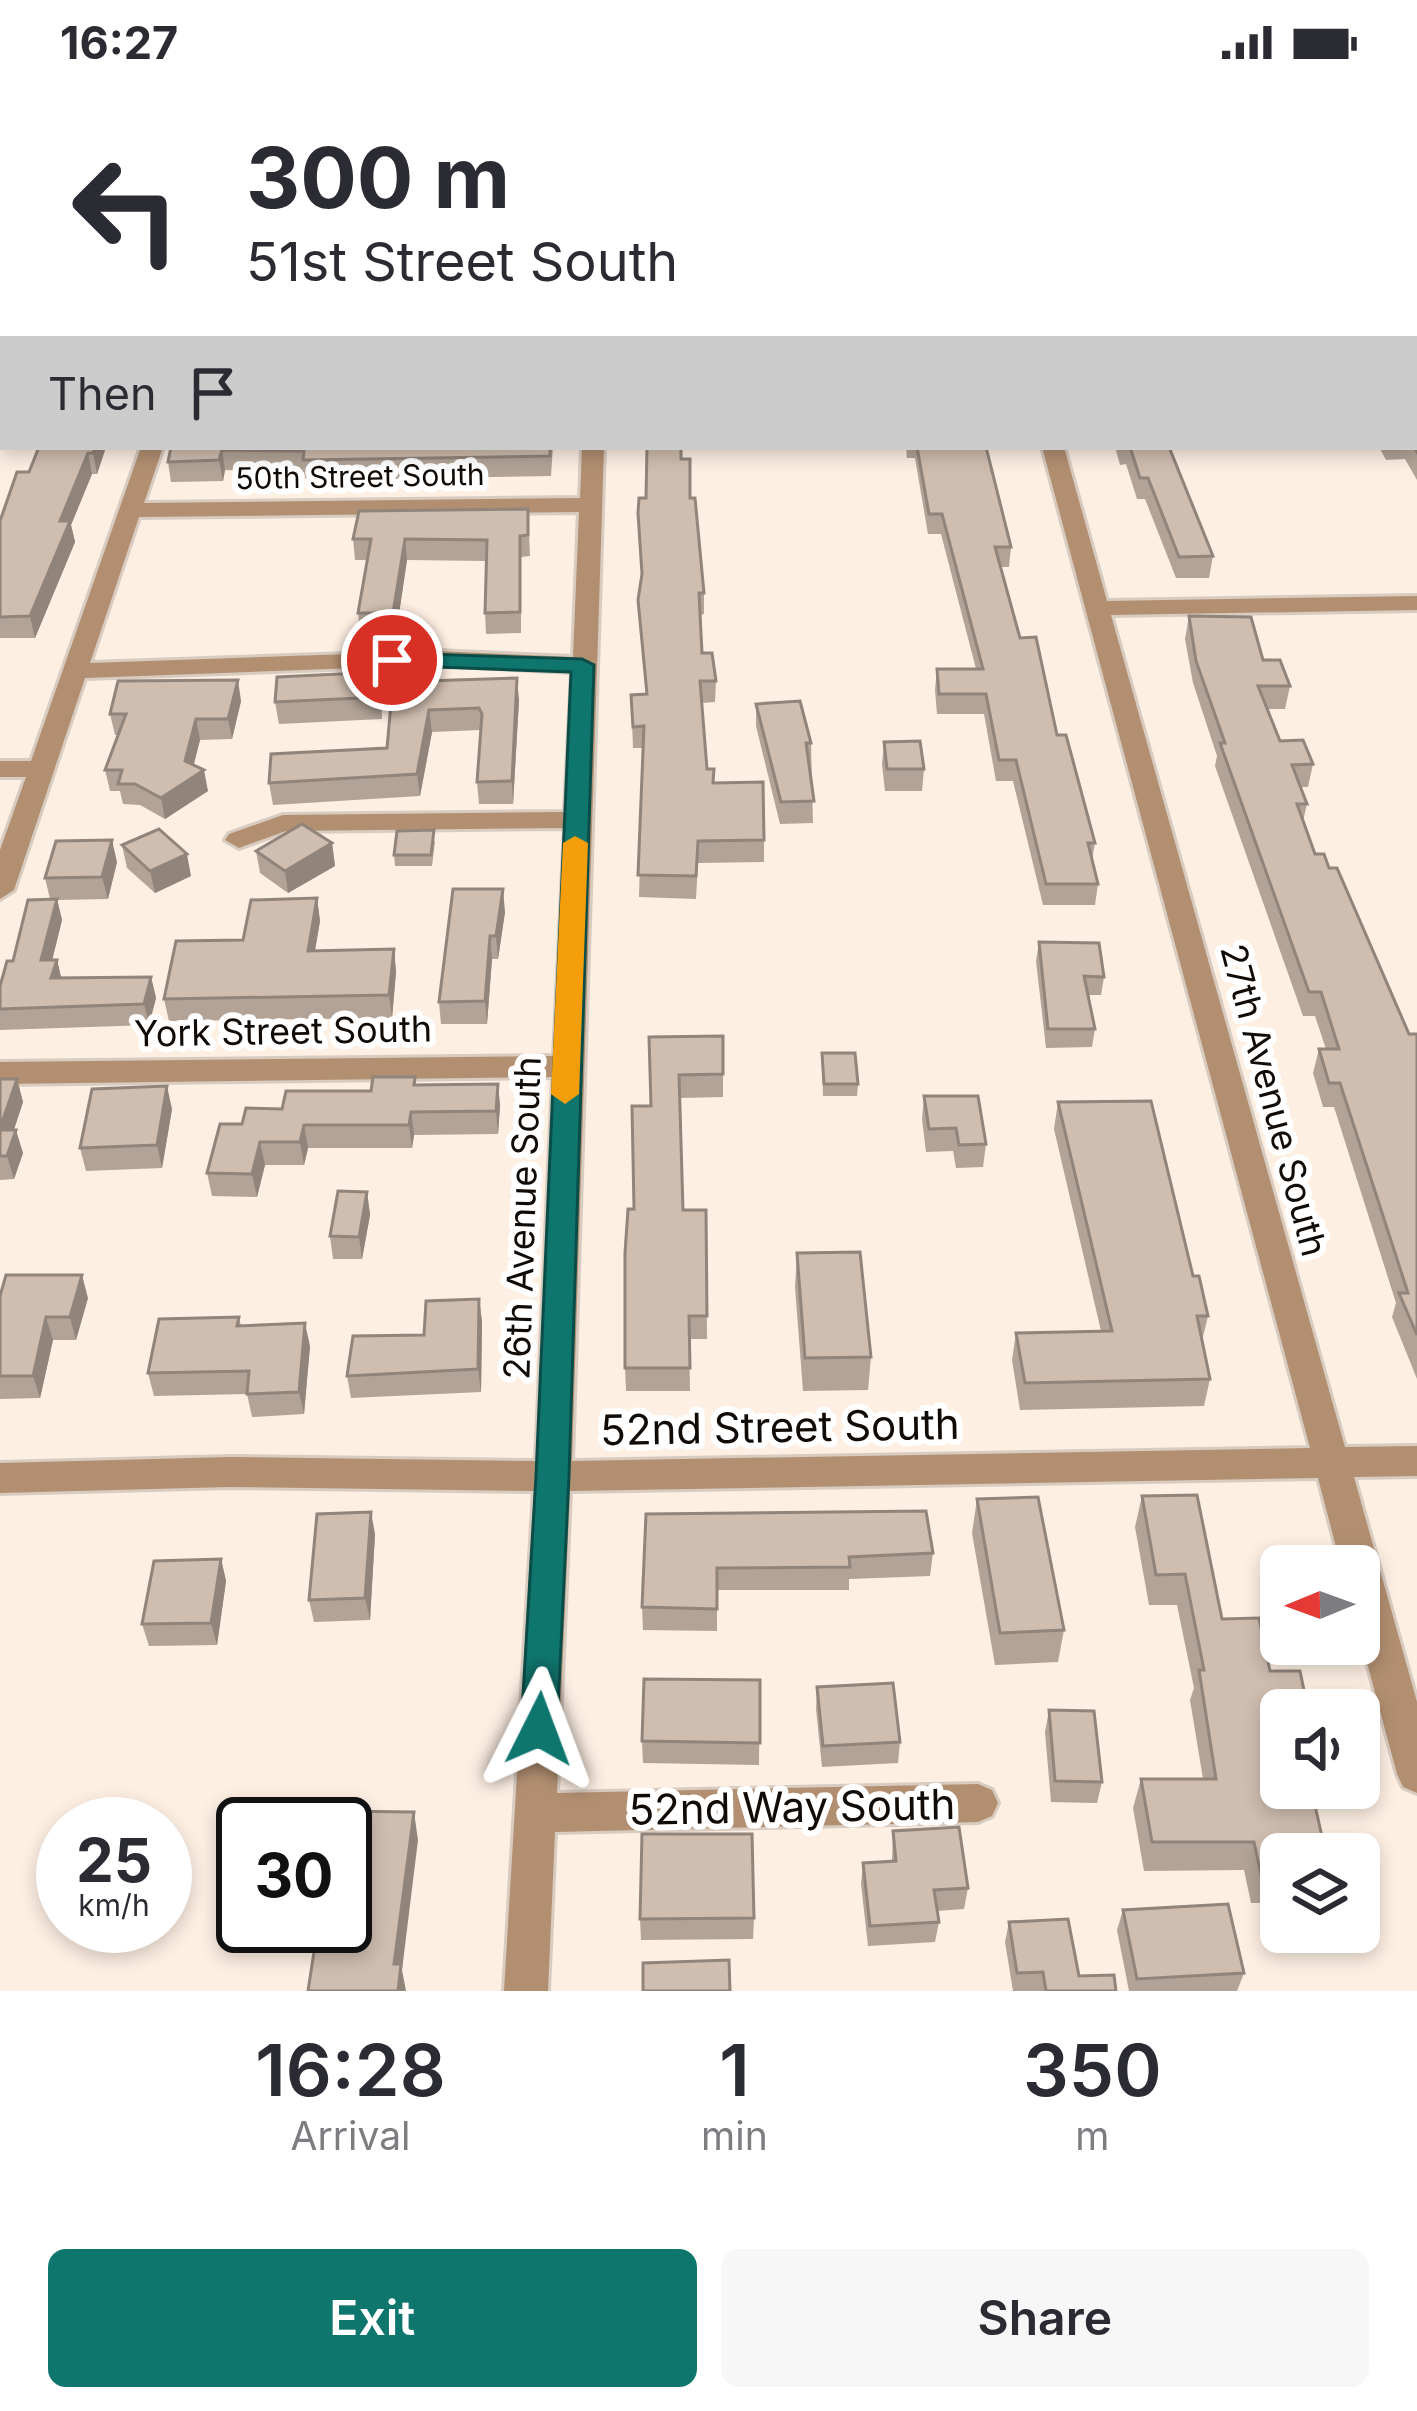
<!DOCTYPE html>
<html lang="en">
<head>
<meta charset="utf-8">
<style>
	body { margin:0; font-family:Inter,sans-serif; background:#f7f7f7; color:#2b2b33; height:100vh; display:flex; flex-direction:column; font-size:45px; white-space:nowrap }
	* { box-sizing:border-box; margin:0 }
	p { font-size:39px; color:#7c7c81 }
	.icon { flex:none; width:66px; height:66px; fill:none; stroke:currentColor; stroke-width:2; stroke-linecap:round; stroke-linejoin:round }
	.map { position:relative; height:1907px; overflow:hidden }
	.side { display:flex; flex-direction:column; background:#fff; flex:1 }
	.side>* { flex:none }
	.guide { position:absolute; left:0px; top:0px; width:1419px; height:366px; box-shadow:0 6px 18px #0003; background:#fff; color:#2b2b33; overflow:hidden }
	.needle { width:78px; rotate:269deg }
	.controls { position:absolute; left:1260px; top:1461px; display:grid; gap:24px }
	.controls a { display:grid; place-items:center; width:120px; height:120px; border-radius:18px; background:#fff; box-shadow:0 6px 18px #0003; font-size:60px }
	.speed { position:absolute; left:36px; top:1713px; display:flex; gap:24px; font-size:60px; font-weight:700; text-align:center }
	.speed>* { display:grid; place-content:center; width:156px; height:156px; border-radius:50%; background:#fff; box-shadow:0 6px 18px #0003; line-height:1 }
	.speed small { font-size:30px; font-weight:400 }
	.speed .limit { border:6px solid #111; border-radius:18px; background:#fff; color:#111 }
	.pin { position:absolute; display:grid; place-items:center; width:102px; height:102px; color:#fff; margin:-51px; border:6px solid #fff; border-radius:50%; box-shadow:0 3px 12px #0007 }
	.me { position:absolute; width:132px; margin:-66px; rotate:3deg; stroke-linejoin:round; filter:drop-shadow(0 0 9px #0008) }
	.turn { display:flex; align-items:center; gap:42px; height:252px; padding:0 48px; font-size:54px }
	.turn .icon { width:156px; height:156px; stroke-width:2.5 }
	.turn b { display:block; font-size:84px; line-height:102px }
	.then { display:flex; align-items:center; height:114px; padding:0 48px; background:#0003; gap:24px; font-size:45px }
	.eta { display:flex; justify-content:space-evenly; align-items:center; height:204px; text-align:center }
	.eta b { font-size:72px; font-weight:600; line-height:84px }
	.cta { display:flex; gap:24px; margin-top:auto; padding:24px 48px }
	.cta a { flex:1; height:138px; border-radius:18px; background:#0f766e; color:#fff; font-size:48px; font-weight:600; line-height:138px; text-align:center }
	.cta a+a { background:#f7f7f7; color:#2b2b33 }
	.status { display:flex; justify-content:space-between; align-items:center; height:84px; padding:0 60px; background:#fff; direction:ltr }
	.status svg { height:33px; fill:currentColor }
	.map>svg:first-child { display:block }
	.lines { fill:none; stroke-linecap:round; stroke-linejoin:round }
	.minor-casing { stroke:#d8cbc0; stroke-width:6 }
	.minor { fill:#b28f71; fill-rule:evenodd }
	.wall { fill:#b2a396 }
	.shaded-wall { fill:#91847a }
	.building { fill:#cfbdaf; stroke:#91847a; stroke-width:3 }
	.route { fill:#0f766e; stroke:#0a4d48; stroke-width:3 }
	.slow { fill:#f59e0b }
	.labels { text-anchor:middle; stroke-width:12; stroke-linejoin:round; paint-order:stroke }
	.far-street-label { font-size:30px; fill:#110b07; stroke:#fff }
	.street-label { font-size:36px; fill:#110b07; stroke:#fff }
	.near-street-label { font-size:42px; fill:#110b07; stroke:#fff }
</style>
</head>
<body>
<div class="status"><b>16:27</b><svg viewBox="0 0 49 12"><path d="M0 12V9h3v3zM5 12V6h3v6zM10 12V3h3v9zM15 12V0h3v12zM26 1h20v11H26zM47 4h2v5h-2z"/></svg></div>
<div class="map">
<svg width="1417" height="1907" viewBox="0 0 1417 1907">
	<rect width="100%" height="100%" fill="#feefe3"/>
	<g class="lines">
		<defs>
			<g id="minor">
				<rect x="377" y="0" width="16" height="3"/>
				<rect x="596" y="0" width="16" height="3"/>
				<polygon points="1114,0 1130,0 1131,3 1115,3"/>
				<rect x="1416" y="272" width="1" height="12"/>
				<rect x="0" y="284" width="3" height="12"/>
				<path d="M 141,363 L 163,363 L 144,419 L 580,414 L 582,363 L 604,363 L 572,1377 L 1310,1364 L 1042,363 L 1064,363 L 1107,517 L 1417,512 L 1417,526 L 1111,531 L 1345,1363 L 1417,1362 L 1417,1392 L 1354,1393 L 1417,1618 L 1417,1709 L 1403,1703 L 1397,1690 L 1359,1549 L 1359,1482 L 1341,1482 L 1318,1394 L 570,1407 L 557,1709 L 978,1700 L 992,1706 L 998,1719 L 992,1732 L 978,1738 L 555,1748 L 548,1907 L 504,1907 L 534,1407 L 229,1403 L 0,1409 L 0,1379 L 229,1373 L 536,1377 L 553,993 L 0,1000 L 0,978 L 554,972 L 565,744 L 286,747 L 239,764 L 225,756 L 229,750 L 283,731 L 565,728 L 572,588 L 437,581 L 85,594 L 14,806 L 0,815 L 0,766 L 26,693 L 0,693 L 0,677 L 31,677 ZM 579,428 L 573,573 L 437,567 L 90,579 L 139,433 Z"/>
			</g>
		</defs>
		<use href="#minor" class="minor-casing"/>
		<use href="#minor" class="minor"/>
	</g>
	<g class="wall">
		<polygon points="1153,0 1417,0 1417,250 1416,3 1154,3"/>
		<polygon points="3,208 3,255 0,256 0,214"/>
		<polygon points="1417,301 1417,396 1405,375 1386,376 1379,363 1416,363"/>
		<polygon points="106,363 97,390 92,390 71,441 75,458 35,554 0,554 0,437 29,388"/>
		<polygon points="171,363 553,363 551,392 306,396 304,388 225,386 223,397 171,398 168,378"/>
		<polygon points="906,363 988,363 988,369 1011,463 1009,483 1000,483 1020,554 1095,759 1092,776 1098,800 1095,821 1043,821 1013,697 996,697 984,630 937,630 935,606 937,585 976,585 941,450 928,450 915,374 907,374"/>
		<polygon points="1115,363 1169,363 1213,472 1209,494 1176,494 1145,415 1137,415 1126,380 1120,381"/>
		<polygon points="681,375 690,414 704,509 704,530 700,531 702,569 716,597 715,618 702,619 707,685 714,699 764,756 764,778 698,779 696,815 639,813 643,664 633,664 631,611 646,610 638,516 641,493 646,414"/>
		<polygon points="528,425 530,472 521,473 521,549 486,550 485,529 486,477 407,476 396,550 361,551 358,529 367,476 355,476 353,455"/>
		<polygon points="1189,532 1263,576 1290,602 1285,625 1267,625 1280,657 1313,680 1308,703 1300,703 1307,720 1303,737 1315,770 1329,784 1409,950 1417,950 1417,1295 1392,1233 1396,1219 1334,1023 1323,1023 1313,989 1319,965 1326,965 1315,932 1303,932 1215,682 1217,672 1193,599 1185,555"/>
		<polygon points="380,588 382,635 279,640 275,618"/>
		<polygon points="393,598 519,616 513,720 479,720 477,698 480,646 432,648 420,712 273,721 269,699 387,664"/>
		<polygon points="241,617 232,655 200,656 193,681 208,707 165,735 140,721 123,720 120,707 110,707 105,686 118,651 115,651 110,630"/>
		<polygon points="756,620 811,659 813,739 780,740 756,642"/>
		<polygon points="884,658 924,685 922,707 885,707 882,680"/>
		<polygon points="435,757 432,782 395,782 394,771"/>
		<polygon points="332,759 335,782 288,809 260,789 256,767"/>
		<polygon points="122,761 191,792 155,809 127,784"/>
		<polygon points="117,778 108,815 57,816 62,836 52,876 57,876 61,894 151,893 156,914 149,941 0,946 0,902 50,815 45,794"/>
		<polygon points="317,814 320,837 315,867 394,865 396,888 392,934 169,937 164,915"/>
		<polygon points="505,828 498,875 492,875 487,940 441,940 439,918"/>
		<polygon points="1039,858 1104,893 1101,911 1088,911 1095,945 1092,963 1046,964 1036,877"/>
		<polygon points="723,952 723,1013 679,1014 683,1126 706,1126 707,1255 689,1255 690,1307 626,1307 625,1284 634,1125 651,1022 649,953"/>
		<polygon points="822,969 858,1000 857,1012 823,1012"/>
		<polygon points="415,993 416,1001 498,1000 500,1022 498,1050 414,1051 412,1064 308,1064 304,1081 265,1081 257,1113 212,1112 207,1089 242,1040 282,1025 371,1007"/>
		<polygon points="0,995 17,995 23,1018 14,1046 23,1069 14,1095 0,1096"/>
		<polygon points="924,1012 986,1060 983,1083 956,1084 953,1067 926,1068 922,1035"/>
		<polygon points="1058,1018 1193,1192 1208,1232 1202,1257 1210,1295 1204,1322 1020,1326 1012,1276 1016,1249 1101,1247 1054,1045"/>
		<polygon points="172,1025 162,1084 86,1087 80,1064"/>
		<polygon points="367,1108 370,1131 362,1175 333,1175 330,1152"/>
		<polygon points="797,1169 871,1273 868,1306 803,1307 795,1203"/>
		<polygon points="0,1212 88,1214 76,1256 53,1256 40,1314 0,1315"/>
		<polygon points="479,1215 482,1238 481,1308 351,1314 347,1292 424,1251"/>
		<polygon points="239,1233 241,1242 310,1262 304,1330 252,1333 247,1310 154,1312 148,1289"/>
		<polygon points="1142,1412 1222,1535 1281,1770 1281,1819 1251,1819 1244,1786 1144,1787 1133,1724 1141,1695 1203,1695 1190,1616 1194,1604 1177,1521 1149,1521 1135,1443"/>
		<polygon points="977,1415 1064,1546 1058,1578 995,1581 972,1449"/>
		<polygon points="646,1430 933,1469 930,1492 849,1495 849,1506 717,1506 717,1547 643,1546 642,1523"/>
		<polygon points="375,1450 370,1536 314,1538 309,1516"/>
		<polygon points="221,1475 226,1497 217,1561 149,1562 142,1540"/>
		<polygon points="760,1596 759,1681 643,1679 642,1657"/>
		<polygon points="817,1603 900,1658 898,1679 822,1683 816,1625"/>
		<polygon points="1049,1626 1102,1698 1097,1719 1051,1718 1045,1648"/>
		<polygon points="893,1747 968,1804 964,1825 937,1827 939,1838 935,1858 868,1862 861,1800 863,1779 892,1777"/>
		<polygon points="1123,1826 1244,1889 1237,1907 1129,1907 1117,1846"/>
		<polygon points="754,1834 753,1855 641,1856 640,1835"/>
		<polygon points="1009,1838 1079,1892 1116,1907 1013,1907 1005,1858"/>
	</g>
	<g class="shaded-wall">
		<polygon points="3,52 3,77 0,81 0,58"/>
		<polygon points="95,363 106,363 97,390 93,369"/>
		<polygon points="222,366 225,386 223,397 219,376"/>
		<polygon points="88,369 92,390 71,441 75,458 35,554 30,532 60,437"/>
		<polygon points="405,455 407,476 396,550 393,529"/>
		<polygon points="517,594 519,616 513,720 512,697"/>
		<polygon points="238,596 241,617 232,655 228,635"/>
		<polygon points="429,626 432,648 420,712 417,690"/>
		<polygon points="196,635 200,656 190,696 204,686 208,707 165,735 161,714 185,677"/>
		<polygon points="112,756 117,778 108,815 102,793"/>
		<polygon points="332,759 335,782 288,809 285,787"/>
		<polygon points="187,770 191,792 155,809 150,787"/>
		<polygon points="503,805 505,828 498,875 496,852"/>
		<polygon points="317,814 320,837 311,889 308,867"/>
		<polygon points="57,815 62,836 47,897 41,876"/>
		<polygon points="490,852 492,875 487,940 485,917"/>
		<polygon points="394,865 396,888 392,934 389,911"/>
		<polygon points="57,876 62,897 51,894"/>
		<polygon points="151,893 156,914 149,941 144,920"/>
		<polygon points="17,995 23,1018 6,1069 0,1044"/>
		<polygon points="498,1000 500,1022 498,1050 496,1027"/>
		<polygon points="167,1002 172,1025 162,1084 157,1061"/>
		<polygon points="411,1028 414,1051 412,1064 409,1041"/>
		<polygon points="304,1041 308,1064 304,1081 300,1058"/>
		<polygon points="16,1046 23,1069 14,1095 7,1072"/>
		<polygon points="260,1058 265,1081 257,1113 252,1090"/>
		<polygon points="367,1108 370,1131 362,1175 359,1153"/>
		<polygon points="82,1191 88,1214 76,1256 70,1233"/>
		<polygon points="479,1215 482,1238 481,1308 478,1285"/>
		<polygon points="46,1233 53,1256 40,1314 33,1292"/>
		<polygon points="305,1239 310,1262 304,1330 299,1308"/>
		<polygon points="371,1428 375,1450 370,1536 365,1514"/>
		<polygon points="221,1475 226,1497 217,1561 211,1539"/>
		<polygon points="414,1728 418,1756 402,1886 406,1907 398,1907 394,1880"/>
	</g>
	<g class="building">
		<polygon points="0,0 30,0 28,3 3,3 3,52 0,58 0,27 3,27 3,11 0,11"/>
		<polygon points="92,0 130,0 129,3 90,3"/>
		<polygon points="215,0 337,0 337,3 214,3"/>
		<polygon points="421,0 463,0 462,3 420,3"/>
		<rect x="515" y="0" width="36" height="3"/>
		<rect x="630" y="0" width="145" height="3"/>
		<polygon points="794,0 840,0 840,3 795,3"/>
		<polygon points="850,0 1101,0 1102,3 850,3"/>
		<polygon points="1161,0 1417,0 1417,43 1416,3 1162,3"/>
		<polygon points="1416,53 1417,57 1416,138"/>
		<polygon points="1416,145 1417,153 1417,231 1416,231"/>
		<polygon points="3,208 3,236 0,236 0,214"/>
		<polygon points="1416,299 1417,301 1417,368 1414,363 1416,363"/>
		<polygon points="39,363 95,363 93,369 88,369 60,437 70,437 30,532 0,533 0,437 17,388 29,388"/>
		<polygon points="171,363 550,363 550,372 303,376 304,367 222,366 219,376 168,378"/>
		<polygon points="647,363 681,363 681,375 690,375 690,414 695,414 704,509 699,509 702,569 712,569 716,597 700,597 707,685 714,685 713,699 763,698 764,756 698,757 696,792 638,791 644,642 633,643 631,611 647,610 638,516 642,490 638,429 639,414 646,414"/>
		<polygon points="917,363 986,363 1011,463 995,463 1020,554 1036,553 1057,651 1066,651 1095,759 1088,759 1098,800 1046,800 1016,676 999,676 986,610 939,610 937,585 983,585 942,430 929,430"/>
		<polygon points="1130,363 1169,363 1213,472 1179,473 1148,394 1140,394"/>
		<polygon points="528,425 528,451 520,452 520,528 485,529 487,456 405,455 393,529 358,529 371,455 353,455 359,427"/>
		<polygon points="1189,532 1251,533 1263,576 1280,576 1290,602 1258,602 1280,657 1303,656 1313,680 1292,681 1307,720 1297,720 1315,770 1324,770 1329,784 1337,784 1409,950 1417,950 1417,1251 1399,1209 1408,1209 1340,999 1329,999 1319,965 1339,965 1321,908 1309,908 1220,659 1225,659 1196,577"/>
		<polygon points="380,588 380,613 275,618 277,593"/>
		<polygon points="517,594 512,697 477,698 482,630 479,624 429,626 417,690 269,699 271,670 387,664 393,598"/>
		<polygon points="238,596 228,635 196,635 185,677 204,686 161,714 135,700 118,700 122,686 105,686 126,630 110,630 118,597"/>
		<polygon points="800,617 811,659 806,659 814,717 781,718 756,620"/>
		<polygon points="920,657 924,685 887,685 884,658"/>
		<polygon points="302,740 332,759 285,787 256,767"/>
		<polygon points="159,745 187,770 150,787 122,761"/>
		<polygon points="434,746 431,771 394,771 397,747"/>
		<polygon points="112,756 102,793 45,794 56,757"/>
		<polygon points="453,805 503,805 496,852 490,852 485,917 439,918"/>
		<polygon points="317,814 308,867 394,865 389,911 164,915 176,857 243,856 251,816"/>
		<polygon points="57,815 41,876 57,876 51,894 151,893 144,920 0,925 0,902 7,877 13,877 28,816"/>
		<polygon points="1039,858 1099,859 1104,893 1084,892 1095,945 1048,945"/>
		<polygon points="723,952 723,990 679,991 683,1126 706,1126 707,1232 689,1232 690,1284 625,1284 625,1169 628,1125 634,1125 632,1022 651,1022 649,953"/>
		<polygon points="822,969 855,969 858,1000 824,1000"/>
		<polygon points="373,993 415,993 414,1001 498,1000 496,1027 411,1028 409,1041 304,1041 300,1058 260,1058 252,1090 207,1089 220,1040 242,1040 246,1024 282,1025 286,1007 371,1007"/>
		<polygon points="0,995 17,995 0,1044"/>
		<polygon points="167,1002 157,1061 80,1064 92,1005"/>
		<polygon points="924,1012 978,1012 986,1060 959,1061 956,1044 929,1045"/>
		<polygon points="1151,1017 1193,1192 1199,1192 1208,1232 1197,1232 1210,1295 1025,1299 1016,1249 1112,1247 1058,1018"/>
		<polygon points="0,1046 16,1046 7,1072 0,1072"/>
		<polygon points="338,1107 367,1108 359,1153 330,1152"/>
		<polygon points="860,1168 871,1273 805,1274 797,1169"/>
		<polygon points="6,1191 82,1191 70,1233 46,1233 33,1292 0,1292 0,1212"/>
		<polygon points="479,1215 478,1285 347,1292 353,1252 424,1251 426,1217"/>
		<polygon points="239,1233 237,1242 305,1239 299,1308 247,1310 249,1287 148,1289 159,1235"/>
		<polygon points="1197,1411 1222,1535 1259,1534 1270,1587 1300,1587 1308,1626 1281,1626 1281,1704 1311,1704 1326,1770 1281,1770 1281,1791 1261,1791 1254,1758 1152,1758 1141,1695 1216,1695 1199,1586 1204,1586 1185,1490 1156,1491 1142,1412"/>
		<polygon points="1038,1413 1064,1546 1000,1549 977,1415"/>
		<polygon points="926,1427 933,1469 849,1473 850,1483 717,1484 717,1525 642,1523 646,1430"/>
		<polygon points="371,1428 365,1514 309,1516 317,1430"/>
		<polygon points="221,1475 211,1539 142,1540 154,1477"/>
		<polygon points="644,1595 760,1596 760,1659 642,1657"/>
		<polygon points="893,1599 900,1658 823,1662 817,1603"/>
		<polygon points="1049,1626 1094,1627 1102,1698 1055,1697"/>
		<polygon points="335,1727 414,1728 394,1880 401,1880 398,1907 308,1907 318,1842 345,1842 345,1740 333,1740"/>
		<polygon points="959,1743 968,1804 934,1806 939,1838 870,1842 863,1779 896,1777 893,1747"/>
		<polygon points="642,1750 752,1750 754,1834 640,1835"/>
		<polygon points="1228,1820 1244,1889 1137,1895 1123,1826"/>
		<polygon points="1068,1835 1079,1892 1114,1891 1116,1907 1046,1907 1043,1888 1017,1889 1009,1838"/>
		<polygon points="729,1876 730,1907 643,1907 643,1879"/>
	</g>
	<polygon class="route" points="392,569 582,575 594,581 569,1392 557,1645 552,1657 539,1661 526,1657 521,1645 536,1392 571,588 384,581 381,576"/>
	<polygon class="slow" points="575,752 588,759 579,1010 565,1020 551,1010 563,759"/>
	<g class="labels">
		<g class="far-street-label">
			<text transform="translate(360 393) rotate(-1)" y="10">50th Street South</text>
		</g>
		<g class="street-label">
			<text transform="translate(283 947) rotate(-1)" y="13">York Street South</text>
			<text transform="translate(1274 1016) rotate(75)" y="13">27th Avenue South</text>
			<text transform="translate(522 1134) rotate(-88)" y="13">26th Avenue South</text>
		</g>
		<g class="near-street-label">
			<text transform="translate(780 1343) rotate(-1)" y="15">52nd Street South</text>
			<text transform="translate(792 1723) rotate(-1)" y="15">52nd Way South</text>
		</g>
	</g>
</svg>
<div class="controls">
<a><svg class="needle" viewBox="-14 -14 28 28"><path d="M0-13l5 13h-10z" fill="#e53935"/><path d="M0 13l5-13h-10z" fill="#7c7c81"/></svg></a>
<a><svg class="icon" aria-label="sound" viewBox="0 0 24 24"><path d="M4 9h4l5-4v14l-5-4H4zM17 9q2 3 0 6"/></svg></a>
<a><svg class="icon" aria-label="layers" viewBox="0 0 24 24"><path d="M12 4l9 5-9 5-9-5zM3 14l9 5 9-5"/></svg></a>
</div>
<div class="speed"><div>25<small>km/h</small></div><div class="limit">30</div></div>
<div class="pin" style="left:392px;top:576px;background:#d93025"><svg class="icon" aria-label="arrive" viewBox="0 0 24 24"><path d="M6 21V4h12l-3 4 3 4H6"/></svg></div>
<svg class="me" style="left:539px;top:1645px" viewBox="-20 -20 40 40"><path d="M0-17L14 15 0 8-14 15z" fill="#0f766e" stroke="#fff" stroke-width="4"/></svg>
<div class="guide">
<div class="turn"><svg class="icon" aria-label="left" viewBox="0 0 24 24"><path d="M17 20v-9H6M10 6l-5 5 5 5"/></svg><div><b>300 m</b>51st Street South</div></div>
<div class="then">Then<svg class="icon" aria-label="arrive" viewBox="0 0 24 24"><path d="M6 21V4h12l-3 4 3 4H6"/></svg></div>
</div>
</div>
<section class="side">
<div class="eta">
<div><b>16:28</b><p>Arrival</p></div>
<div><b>1</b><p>min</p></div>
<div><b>350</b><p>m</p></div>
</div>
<div class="cta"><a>Exit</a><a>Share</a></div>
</section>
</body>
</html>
